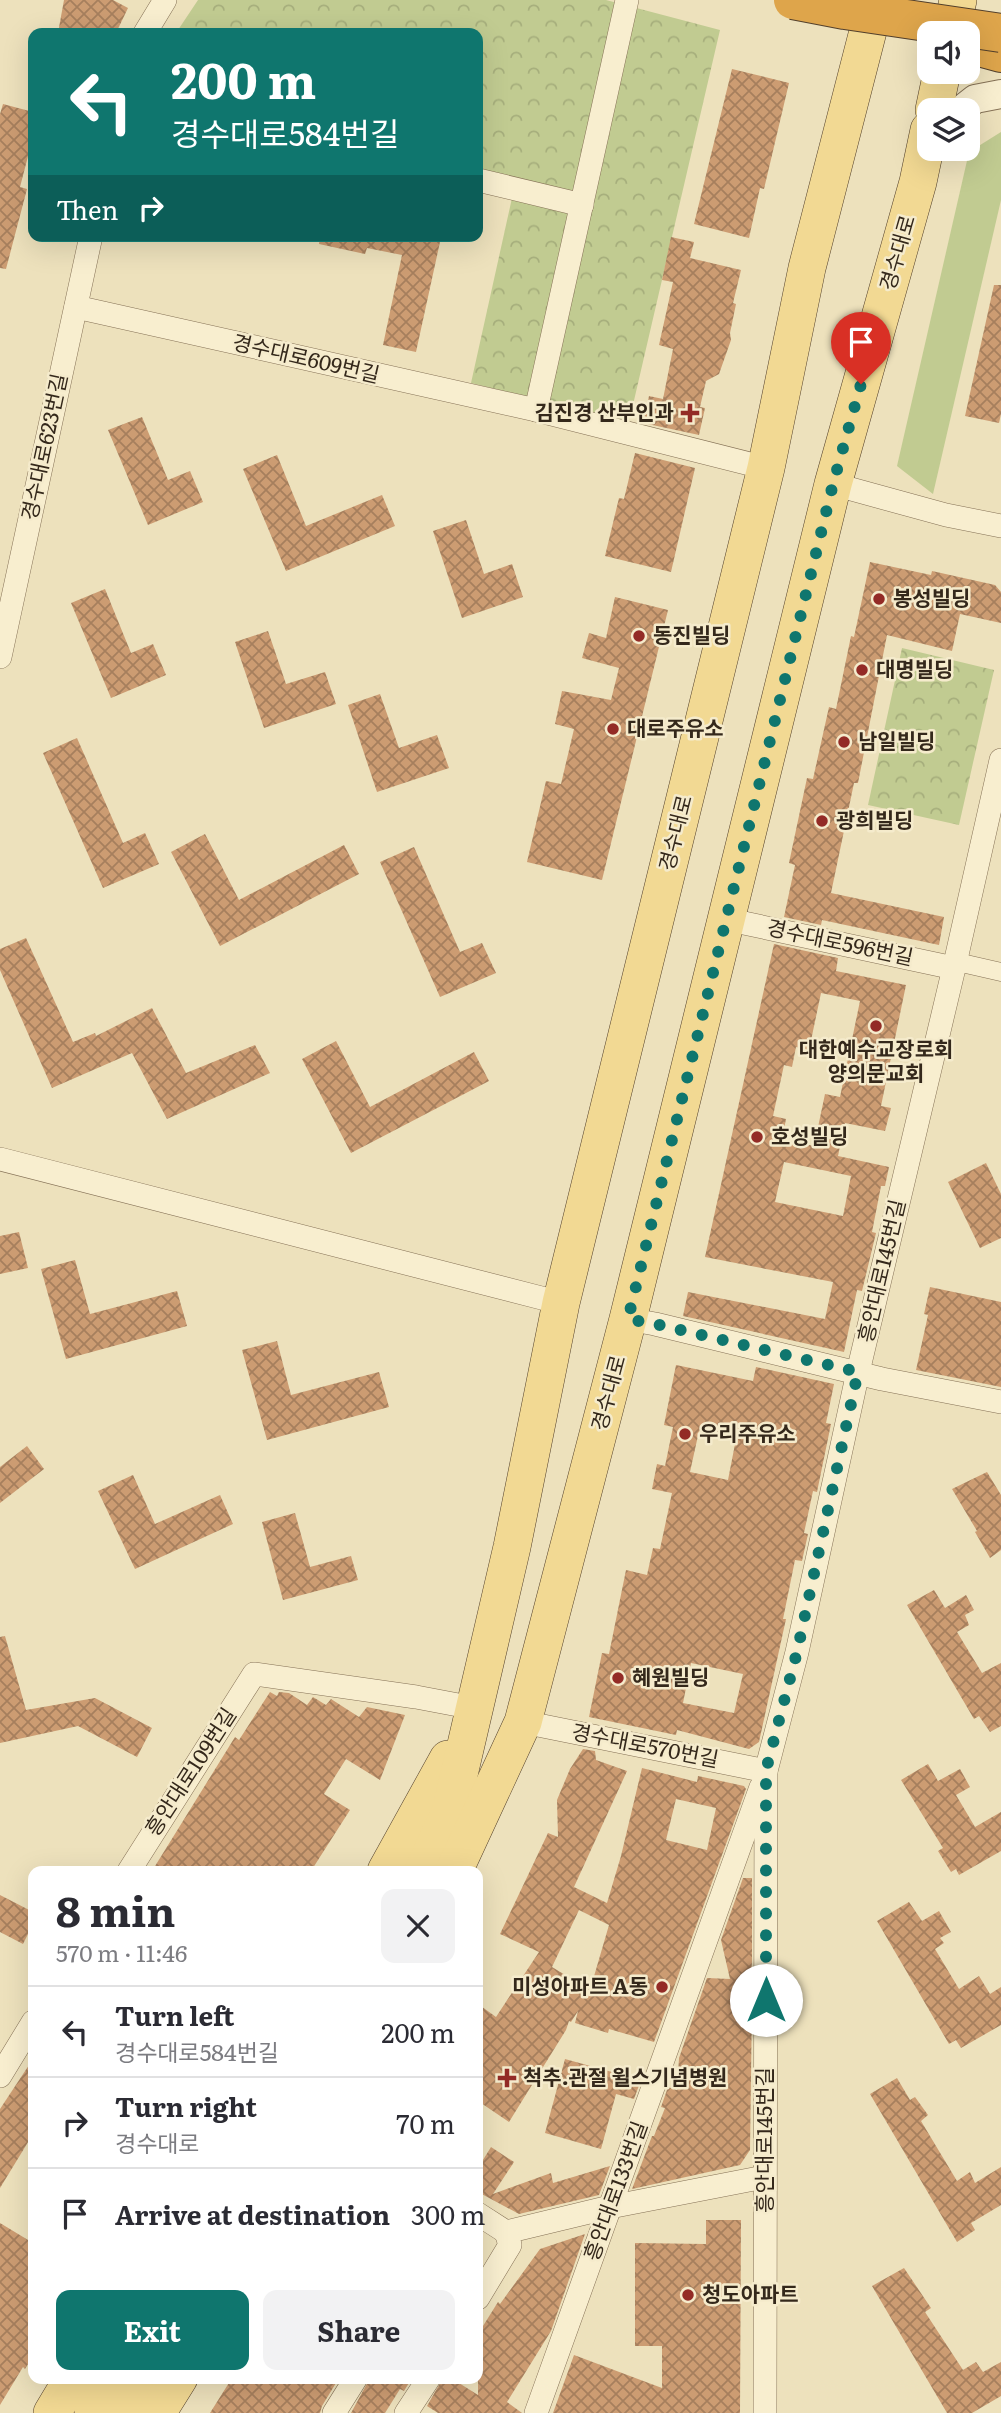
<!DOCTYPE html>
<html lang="en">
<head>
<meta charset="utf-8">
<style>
	body { margin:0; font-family:Literata,"Noto Sans KR",serif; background:#f2f2f3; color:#2b2b33; height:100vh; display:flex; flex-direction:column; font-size:26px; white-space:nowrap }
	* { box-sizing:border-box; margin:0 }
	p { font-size:23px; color:#7c7c81 }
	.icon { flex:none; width:38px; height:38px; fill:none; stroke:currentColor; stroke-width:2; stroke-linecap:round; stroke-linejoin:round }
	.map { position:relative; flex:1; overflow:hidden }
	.panel { position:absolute; left:28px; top:1866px; width:455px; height:518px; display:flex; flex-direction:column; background:#fff; border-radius:14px; box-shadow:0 7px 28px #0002 }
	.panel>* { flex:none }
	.banner { position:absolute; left:28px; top:28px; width:455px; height:214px; border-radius:14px; box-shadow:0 7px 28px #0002; background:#0f766e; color:#fff; overflow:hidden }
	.buttons { position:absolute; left:917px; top:21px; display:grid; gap:14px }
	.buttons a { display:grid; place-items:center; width:63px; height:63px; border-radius:14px; background:#fff; box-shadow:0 7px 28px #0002; font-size:35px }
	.pin { position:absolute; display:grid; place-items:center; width:60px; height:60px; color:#fff; margin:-72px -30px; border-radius:50% 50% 50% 0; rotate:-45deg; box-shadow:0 0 7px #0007 }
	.pin .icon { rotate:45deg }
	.me { position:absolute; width:77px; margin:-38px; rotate:0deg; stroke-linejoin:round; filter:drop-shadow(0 0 5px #0008) }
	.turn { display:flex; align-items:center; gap:24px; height:147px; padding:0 28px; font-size:32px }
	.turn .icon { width:91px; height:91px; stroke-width:2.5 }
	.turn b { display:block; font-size:49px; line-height:60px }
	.then { display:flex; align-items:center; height:66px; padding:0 28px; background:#0003; gap:14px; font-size:26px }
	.round { display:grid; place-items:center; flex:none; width:74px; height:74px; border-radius:14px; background:#f2f2f3 }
	.summary { display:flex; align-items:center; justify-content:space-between; height:119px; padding:0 28px }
	h1 { font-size:42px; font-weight:700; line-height:52px }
	.action { display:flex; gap:14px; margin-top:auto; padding:14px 28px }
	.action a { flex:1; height:80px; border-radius:14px; background:#0f766e; color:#fff; font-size:28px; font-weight:700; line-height:80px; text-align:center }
	.action a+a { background:#f2f2f3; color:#2b2b33 }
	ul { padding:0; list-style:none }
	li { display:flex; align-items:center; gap:21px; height:91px; padding:0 28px; border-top:2px solid #e1e1e2 }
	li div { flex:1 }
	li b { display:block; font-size:26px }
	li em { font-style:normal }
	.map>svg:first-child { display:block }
	.grass { fill:#c1cb91 }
	.forest { fill:url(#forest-crowns) }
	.building { fill:url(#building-cross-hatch); fill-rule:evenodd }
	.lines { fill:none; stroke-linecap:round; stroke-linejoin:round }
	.pedestrian-casing { stroke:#857156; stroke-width:19 }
	.minor-casing { stroke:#857156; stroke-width:24 }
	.tertiary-casing { stroke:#857156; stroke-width:30 }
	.primary-casing { stroke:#523f2b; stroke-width:38 }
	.motorway-casing { stroke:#523f2b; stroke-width:40 }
	.pedestrian { stroke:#f8eecf; stroke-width:18 }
	.minor { stroke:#f8eecf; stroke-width:23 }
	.tertiary { stroke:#f8eecf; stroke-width:28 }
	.primary { stroke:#f2d993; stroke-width:37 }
	.motorway { stroke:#dea54b; stroke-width:38 }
	.motorway-bridge-casing { stroke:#523f2b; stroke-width:40; stroke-linecap:butt }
	.motorway-bridge { stroke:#dea54b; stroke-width:38 }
	.route { stroke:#0f766e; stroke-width:12; stroke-dasharray:0 21.6 }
	.poi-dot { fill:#932b26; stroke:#f5ebcc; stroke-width:2.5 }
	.labels { text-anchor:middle; stroke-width:5; stroke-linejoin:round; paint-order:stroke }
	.street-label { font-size:21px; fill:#34281b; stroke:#f5ebcc }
	.poi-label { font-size:21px; font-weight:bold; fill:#34281b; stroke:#f5ebcc; text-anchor:start }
</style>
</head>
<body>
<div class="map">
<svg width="1001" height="2413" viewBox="0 0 1001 2413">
	<defs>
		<pattern id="forest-crowns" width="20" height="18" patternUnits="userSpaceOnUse" patternTransform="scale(1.75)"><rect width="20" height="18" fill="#c1cb91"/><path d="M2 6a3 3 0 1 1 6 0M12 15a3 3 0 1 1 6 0" fill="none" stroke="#a6ae7c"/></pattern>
		<pattern id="building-cross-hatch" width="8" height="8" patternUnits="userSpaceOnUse" patternTransform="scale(1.75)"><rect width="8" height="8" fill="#cc9c72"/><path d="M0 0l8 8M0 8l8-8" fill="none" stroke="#a67f5d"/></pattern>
	</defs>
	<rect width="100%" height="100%" fill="#ede1bc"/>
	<polygon class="grass" points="1001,132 1001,200 933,494 897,466 969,152"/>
	<g class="forest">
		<polygon points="198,0 606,0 720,30 629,422 471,383 516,180 478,170 478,33 176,33"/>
		<polygon points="902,648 994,670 959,825 868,805"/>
	</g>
	<g class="building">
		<polygon points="64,0 113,0 128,8 116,33 58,33"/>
		<polygon points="732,69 789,83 764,189 760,188 749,238 694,224"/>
		<polygon points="3,104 33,112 33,137 20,187 27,189 6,269 0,268 0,114"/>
		<polygon points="320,236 411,236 440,242 416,352 383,345 402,255 367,248 365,254 319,244"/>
		<polygon points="671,237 694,242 690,258 741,270 733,303 736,304 730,333 731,340 719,374 706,381 700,407 705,408 699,435 643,423 649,396 663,399 673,349 659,345 673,282 662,280"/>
		<polygon points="994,285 1001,285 1001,414 999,423 965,416"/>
		<polygon points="142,417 168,480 190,471 203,502 148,525 108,430"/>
		<polygon points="635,453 695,468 671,572 605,556 619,498 624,499"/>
		<polygon points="277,455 306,526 382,495 395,526 286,571 243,469"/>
		<polygon points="466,520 484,574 512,564 523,597 462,618 433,531"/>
		<polygon points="870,562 931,575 932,571 995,585 1001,592 1001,623 960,614 952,651 887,635 858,783 854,783 831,893 944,917 939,945 822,920 821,925 784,917 795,865 789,863 807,778 813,779 829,707 836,709 851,636 854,637"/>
		<polygon points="105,589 131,653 153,644 166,675 111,698 71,603"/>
		<polygon points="615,597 668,610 602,880 527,862 546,781 561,784 574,729 555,724 562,691 611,700 619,668 582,658 589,633 606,638"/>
		<polygon points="268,631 286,684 325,672 336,704 264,728 235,642"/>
		<polygon points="380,694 399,748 437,735 449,768 377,792 348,705"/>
		<polygon points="77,738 123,843 145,833 159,864 103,888 43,753"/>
		<polygon points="205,834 239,900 344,845 359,874 220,946 171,852"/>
		<polygon points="414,847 460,952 482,943 496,973 440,997 380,862"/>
		<polygon points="26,938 73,1042 95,1033 96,1036 152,1008 186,1073 255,1045 270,1073 167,1119 132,1053 52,1088 0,970 0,949"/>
		<path d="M 774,944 L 838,958 L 836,971 L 906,985 L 881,1106 L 891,1108 L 885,1131 L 845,1123 L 838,1156 L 889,1167 L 885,1186 L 881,1186 L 872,1232 L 876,1233 L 862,1291 L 857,1290 L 844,1352 L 683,1316 L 688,1292 L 825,1319 L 833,1282 L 705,1257 ZM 821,993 L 860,1001 L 840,1097 L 825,1094 L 814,1146 L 782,1139 L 786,1119 L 773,1116 L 784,1065 L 792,1067 L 796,1047 L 809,1050 ZM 784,1162 L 851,1176 L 843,1216 L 775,1202 Z"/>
		<polygon points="336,1041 370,1107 474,1052 489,1081 351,1153 302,1059"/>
		<polygon points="986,1163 1001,1194 1001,1238 980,1248 948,1182"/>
		<polygon points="19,1232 28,1268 0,1274 0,1236"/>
		<polygon points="75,1260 90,1314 177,1291 187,1326 66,1359 41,1269"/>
		<polygon points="930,1287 1001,1302 1001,1387 916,1370 928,1315 924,1314"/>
		<polygon points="277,1341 291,1395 379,1372 389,1407 267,1440 242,1350"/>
		<path d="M 676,1365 L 753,1381 L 756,1367 L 834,1384 L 826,1423 L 831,1424 L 817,1492 L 813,1491 L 804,1533 L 808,1534 L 802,1561 L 795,1560 L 783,1619 L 786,1619 L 759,1742 L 749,1749 L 677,1730 L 676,1735 L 589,1717 L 602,1653 L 609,1654 L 626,1570 L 647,1575 L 653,1548 L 660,1549 L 672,1493 L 652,1489 L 657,1464 L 665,1466 L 673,1427 L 664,1425 ZM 699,1431 L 736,1439 L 728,1480 L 690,1472 ZM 691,1663 L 743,1674 L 734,1713 L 683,1703 Z"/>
		<polygon points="27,1446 44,1469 0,1503 0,1467"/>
		<polygon points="987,1472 1001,1495 1001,1550 990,1558 975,1532 977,1531 952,1489"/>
		<polygon points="133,1475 155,1524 220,1495 233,1524 135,1569 98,1491"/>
		<polygon points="295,1513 310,1567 351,1556 358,1580 283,1600 262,1522"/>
		<polygon points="934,1590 945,1608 966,1595 974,1610 965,1615 969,1625 957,1632 982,1673 1001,1663 1001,1726 990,1732 979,1716 974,1719 907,1605"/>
		<polygon points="5,1636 26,1710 95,1698 152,1728 137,1757 78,1726 0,1743 0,1637"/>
		<polygon points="270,1692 277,1696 279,1692 289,1693 307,1705 313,1697 326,1705 331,1699 359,1717 367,1707 405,1715 380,1780 346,1759 324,1794 350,1810 311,1871 152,1871 235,1737 239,1740"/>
		<path d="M 583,1749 L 595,1751 L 596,1760 L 627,1771 L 574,1887 L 607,1903 L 621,1856 L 642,1768 L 697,1782 L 698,1776 L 744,1786 L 746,1789 L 654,2042 L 609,2029 L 608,2033 L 575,2023 L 578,2011 L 571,2022 L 569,2021 L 566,2030 L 509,2122 L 478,2101 L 478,2004 L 496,2017 L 539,1952 L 500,1934 L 548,1833 L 558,1837 L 557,1800 L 570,1769 ZM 676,1799 L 716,1808 L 707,1850 L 666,1840 ZM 579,1910 L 609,1925 L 590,1990 L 552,1967 Z"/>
		<polygon points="928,1764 938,1781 960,1769 970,1787 956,1795 975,1827 1001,1812 1001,1851 959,1875 956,1869 951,1872 938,1851 943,1848 901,1780"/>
		<polygon points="743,1878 752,1878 752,1962 749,2002 752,2002 750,2150 740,2165 632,2189 652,2136 654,2136 665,2108 661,2107 668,2087 677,2090 679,2058 707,1978 730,1979 721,1940"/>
		<polygon points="0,1895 33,1912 33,1924 23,1944 0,1932"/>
		<polygon points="909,1902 922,1921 939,1911 951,1932 940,1938 944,1943 935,1949 959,1989 979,1976 990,1994 1001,1987 1001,2025 961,2048 956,2040 949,2044 877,1921"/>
		<polygon points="33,2059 33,2134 0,2188 0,2109"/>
		<polygon points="565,2059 641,2080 634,2099 616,2094 601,2149 545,2133"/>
		<polygon points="897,2078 910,2100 915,2097 928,2115 921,2121 957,2181 970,2172 975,2183 1001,2167 1001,2205 971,2223 975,2230 957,2242 870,2094"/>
		<polygon points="491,2147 514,2162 493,2194 551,2173 553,2183 610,2166 599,2195 519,2214 478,2192 478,2168"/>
		<polygon points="706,2220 741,2220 740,2413 553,2413 574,2355 662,2388 662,2346 635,2346 635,2243 706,2244"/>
		<polygon points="0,2223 33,2243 33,2356 25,2369 23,2367 0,2405"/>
		<polygon points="585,2234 551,2331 507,2402 522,2413 438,2413 427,2406 443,2378 451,2378 478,2395 478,2334 498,2302 500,2304 540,2249"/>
		<polygon points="904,2268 931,2308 925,2312 963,2370 976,2362 983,2372 1001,2362 1001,2396 972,2413 947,2413 872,2286"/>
		<polygon points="232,2378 339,2378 322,2406 320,2413 210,2413"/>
		<polygon points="370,2378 412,2378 404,2391 400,2389 385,2413 351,2413"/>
	</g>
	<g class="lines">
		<defs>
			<polyline id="pedestrian" points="966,964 1001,972"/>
			<g id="minor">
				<polyline points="145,33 165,0"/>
				<polyline points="478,180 582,205"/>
				<polyline points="76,307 536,410 766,468"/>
				<polyline points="536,410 627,0"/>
				<polyline points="833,484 946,515 1001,526"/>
				<polyline points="0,657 91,236"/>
				<polyline points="725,919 954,968"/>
				<polyline points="0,1159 561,1303"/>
				<polyline points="628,1319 655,1324 882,1379 1001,1402"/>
				<polyline points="523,1722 766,1771"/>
				<polyline points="129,1871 254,1674 416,1697 474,1708"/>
				<polyline points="0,2076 33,2022"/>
				<polyline points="478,2214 506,2232 610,2207 764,2177"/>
				<polyline points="478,2298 510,2245 506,2232"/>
				<polyline points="334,2413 356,2378"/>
				<polyline points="406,2413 429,2378"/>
				<polyline points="536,2413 761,1787"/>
				<polyline points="765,2413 766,1771 797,1652 858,1372 954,968 1001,760"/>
			</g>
			<polyline id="tertiary" points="961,110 975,99 1001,94"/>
			<g id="primary">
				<polyline points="951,33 958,0"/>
				<polyline points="934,110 942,72"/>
				<polyline points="386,1871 448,1759"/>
				<polyline points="423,1871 451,1809 512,1547 561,1303 766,468 807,268 876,0"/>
				<polyline points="454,1871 523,1722 628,1319 833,484 918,182 929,130"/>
				<polyline points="52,2413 73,2378"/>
				<polyline points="93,2413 114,2378"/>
				<polyline points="122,2413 144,2378"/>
				<polyline points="157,2413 179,2378"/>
			</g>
			<polyline id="motorway" points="968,44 1001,53"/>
		</defs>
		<use href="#pedestrian" class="pedestrian-casing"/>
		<use href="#minor" class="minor-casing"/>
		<use href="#tertiary" class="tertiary-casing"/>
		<use href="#primary" class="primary-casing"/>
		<use href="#motorway" class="motorway-casing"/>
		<use href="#pedestrian" class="pedestrian"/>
		<use href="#minor" class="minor"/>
		<use href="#tertiary" class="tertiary"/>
		<use href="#primary" class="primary"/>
		<use href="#motorway" class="motorway"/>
		<defs>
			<polyline id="motorway-bridge" points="793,0 845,10 1001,33"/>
		</defs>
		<use href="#motorway-bridge" class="motorway-bridge-casing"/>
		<use href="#motorway-bridge" class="motorway-bridge"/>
	</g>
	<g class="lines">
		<polyline class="route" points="766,2000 766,1770 797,1652 858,1372 655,1324 628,1319 833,484 861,384"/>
	</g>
	<g class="poi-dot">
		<path d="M686.5 402.5h7v7h7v7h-7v7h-7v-7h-7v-7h7z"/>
		<circle cx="879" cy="599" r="7"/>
		<circle cx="639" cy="636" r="7"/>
		<circle cx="862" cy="670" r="7"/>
		<circle cx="613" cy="729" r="7"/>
		<circle cx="844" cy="742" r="7"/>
		<circle cx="822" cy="821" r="7"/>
		<circle cx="876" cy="1026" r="7"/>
		<circle cx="757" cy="1137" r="7"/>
		<circle cx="685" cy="1434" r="7"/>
		<circle cx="618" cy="1678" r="7"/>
		<circle cx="662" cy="1987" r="7"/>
		<path d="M503.5 2067.5h7v7h7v7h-7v7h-7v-7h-7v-7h7z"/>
		<circle cx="688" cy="2295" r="7"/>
	</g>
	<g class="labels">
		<g class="street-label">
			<text transform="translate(898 253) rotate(-74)" y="7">경수대로</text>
			<text transform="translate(306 359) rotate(13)" y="7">경수대로609번길</text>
			<text transform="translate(45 447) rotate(-78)" y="7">경수대로623번길</text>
			<text transform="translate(676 833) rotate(-76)" y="7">경수대로</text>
			<text transform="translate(840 943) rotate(12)" y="7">경수대로596번길</text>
			<text transform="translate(882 1271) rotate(-77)" y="7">흥안대로145번길</text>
			<text transform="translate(609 1393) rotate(-75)" y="7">경수대로</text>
			<text transform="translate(645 1746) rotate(11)" y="7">경수대로570번길</text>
			<text transform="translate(191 1772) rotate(-57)" y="7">흥안대로109번길</text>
			<text transform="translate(765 2140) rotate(-90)" y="7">흥안대로145번길</text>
			<text transform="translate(616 2191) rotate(-70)" y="7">흥안대로133번길</text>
		</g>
		<g class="poi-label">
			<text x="674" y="420" text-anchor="end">김진경 산부인과</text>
			<text x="893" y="606">봉성빌딩</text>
			<text x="653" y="643">동진빌딩</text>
			<text x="876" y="677">대명빌딩</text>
			<text x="627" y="736">대로주유소</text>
			<text x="858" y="749">남일빌딩</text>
			<text x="836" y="828">광희빌딩</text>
			<text x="876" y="1057" text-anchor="middle">대한예수교장로회<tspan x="876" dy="24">양의문교회</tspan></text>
			<text x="771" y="1144">호성빌딩</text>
			<text x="699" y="1441">우리주유소</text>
			<text x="632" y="1685">혜원빌딩</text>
			<text x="648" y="1994" text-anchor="end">미성아파트 A동</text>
			<text x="523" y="2085">척추.관절 윌스기념병원</text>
			<text x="702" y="2302">청도아파트</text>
		</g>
	</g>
</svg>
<div class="buttons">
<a><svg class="icon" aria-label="sound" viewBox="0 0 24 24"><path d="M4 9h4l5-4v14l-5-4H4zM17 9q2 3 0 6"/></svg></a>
<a><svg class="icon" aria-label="layers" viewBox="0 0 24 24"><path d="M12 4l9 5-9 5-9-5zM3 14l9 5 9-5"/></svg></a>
</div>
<div class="pin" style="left:861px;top:384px;background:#d93025"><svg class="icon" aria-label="arrive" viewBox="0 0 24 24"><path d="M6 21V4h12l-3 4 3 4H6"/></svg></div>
<svg class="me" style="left:766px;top:2000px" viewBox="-20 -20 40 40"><circle r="19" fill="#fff"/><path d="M0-13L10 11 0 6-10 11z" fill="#0f766e"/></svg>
<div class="banner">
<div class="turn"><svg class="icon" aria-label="left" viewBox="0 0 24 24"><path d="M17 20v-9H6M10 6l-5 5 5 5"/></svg><div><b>200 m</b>경수대로584번길</div></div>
<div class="then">Then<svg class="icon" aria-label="right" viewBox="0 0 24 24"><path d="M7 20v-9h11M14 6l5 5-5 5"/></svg></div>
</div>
<section class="panel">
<div class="summary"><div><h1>8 min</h1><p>570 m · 11:46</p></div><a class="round"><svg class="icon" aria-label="close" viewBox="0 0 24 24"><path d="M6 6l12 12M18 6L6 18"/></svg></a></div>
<ul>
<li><svg class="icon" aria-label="left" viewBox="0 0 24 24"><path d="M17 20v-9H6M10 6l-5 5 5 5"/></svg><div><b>Turn left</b><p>경수대로584번길</p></div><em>200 m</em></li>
<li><svg class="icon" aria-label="right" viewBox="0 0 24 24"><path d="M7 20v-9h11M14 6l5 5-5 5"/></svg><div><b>Turn right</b><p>경수대로</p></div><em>70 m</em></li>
<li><svg class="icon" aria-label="arrive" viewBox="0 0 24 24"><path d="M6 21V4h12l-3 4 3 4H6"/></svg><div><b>Arrive at destination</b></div><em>300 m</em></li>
</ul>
<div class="action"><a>Exit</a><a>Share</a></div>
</section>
</div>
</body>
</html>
